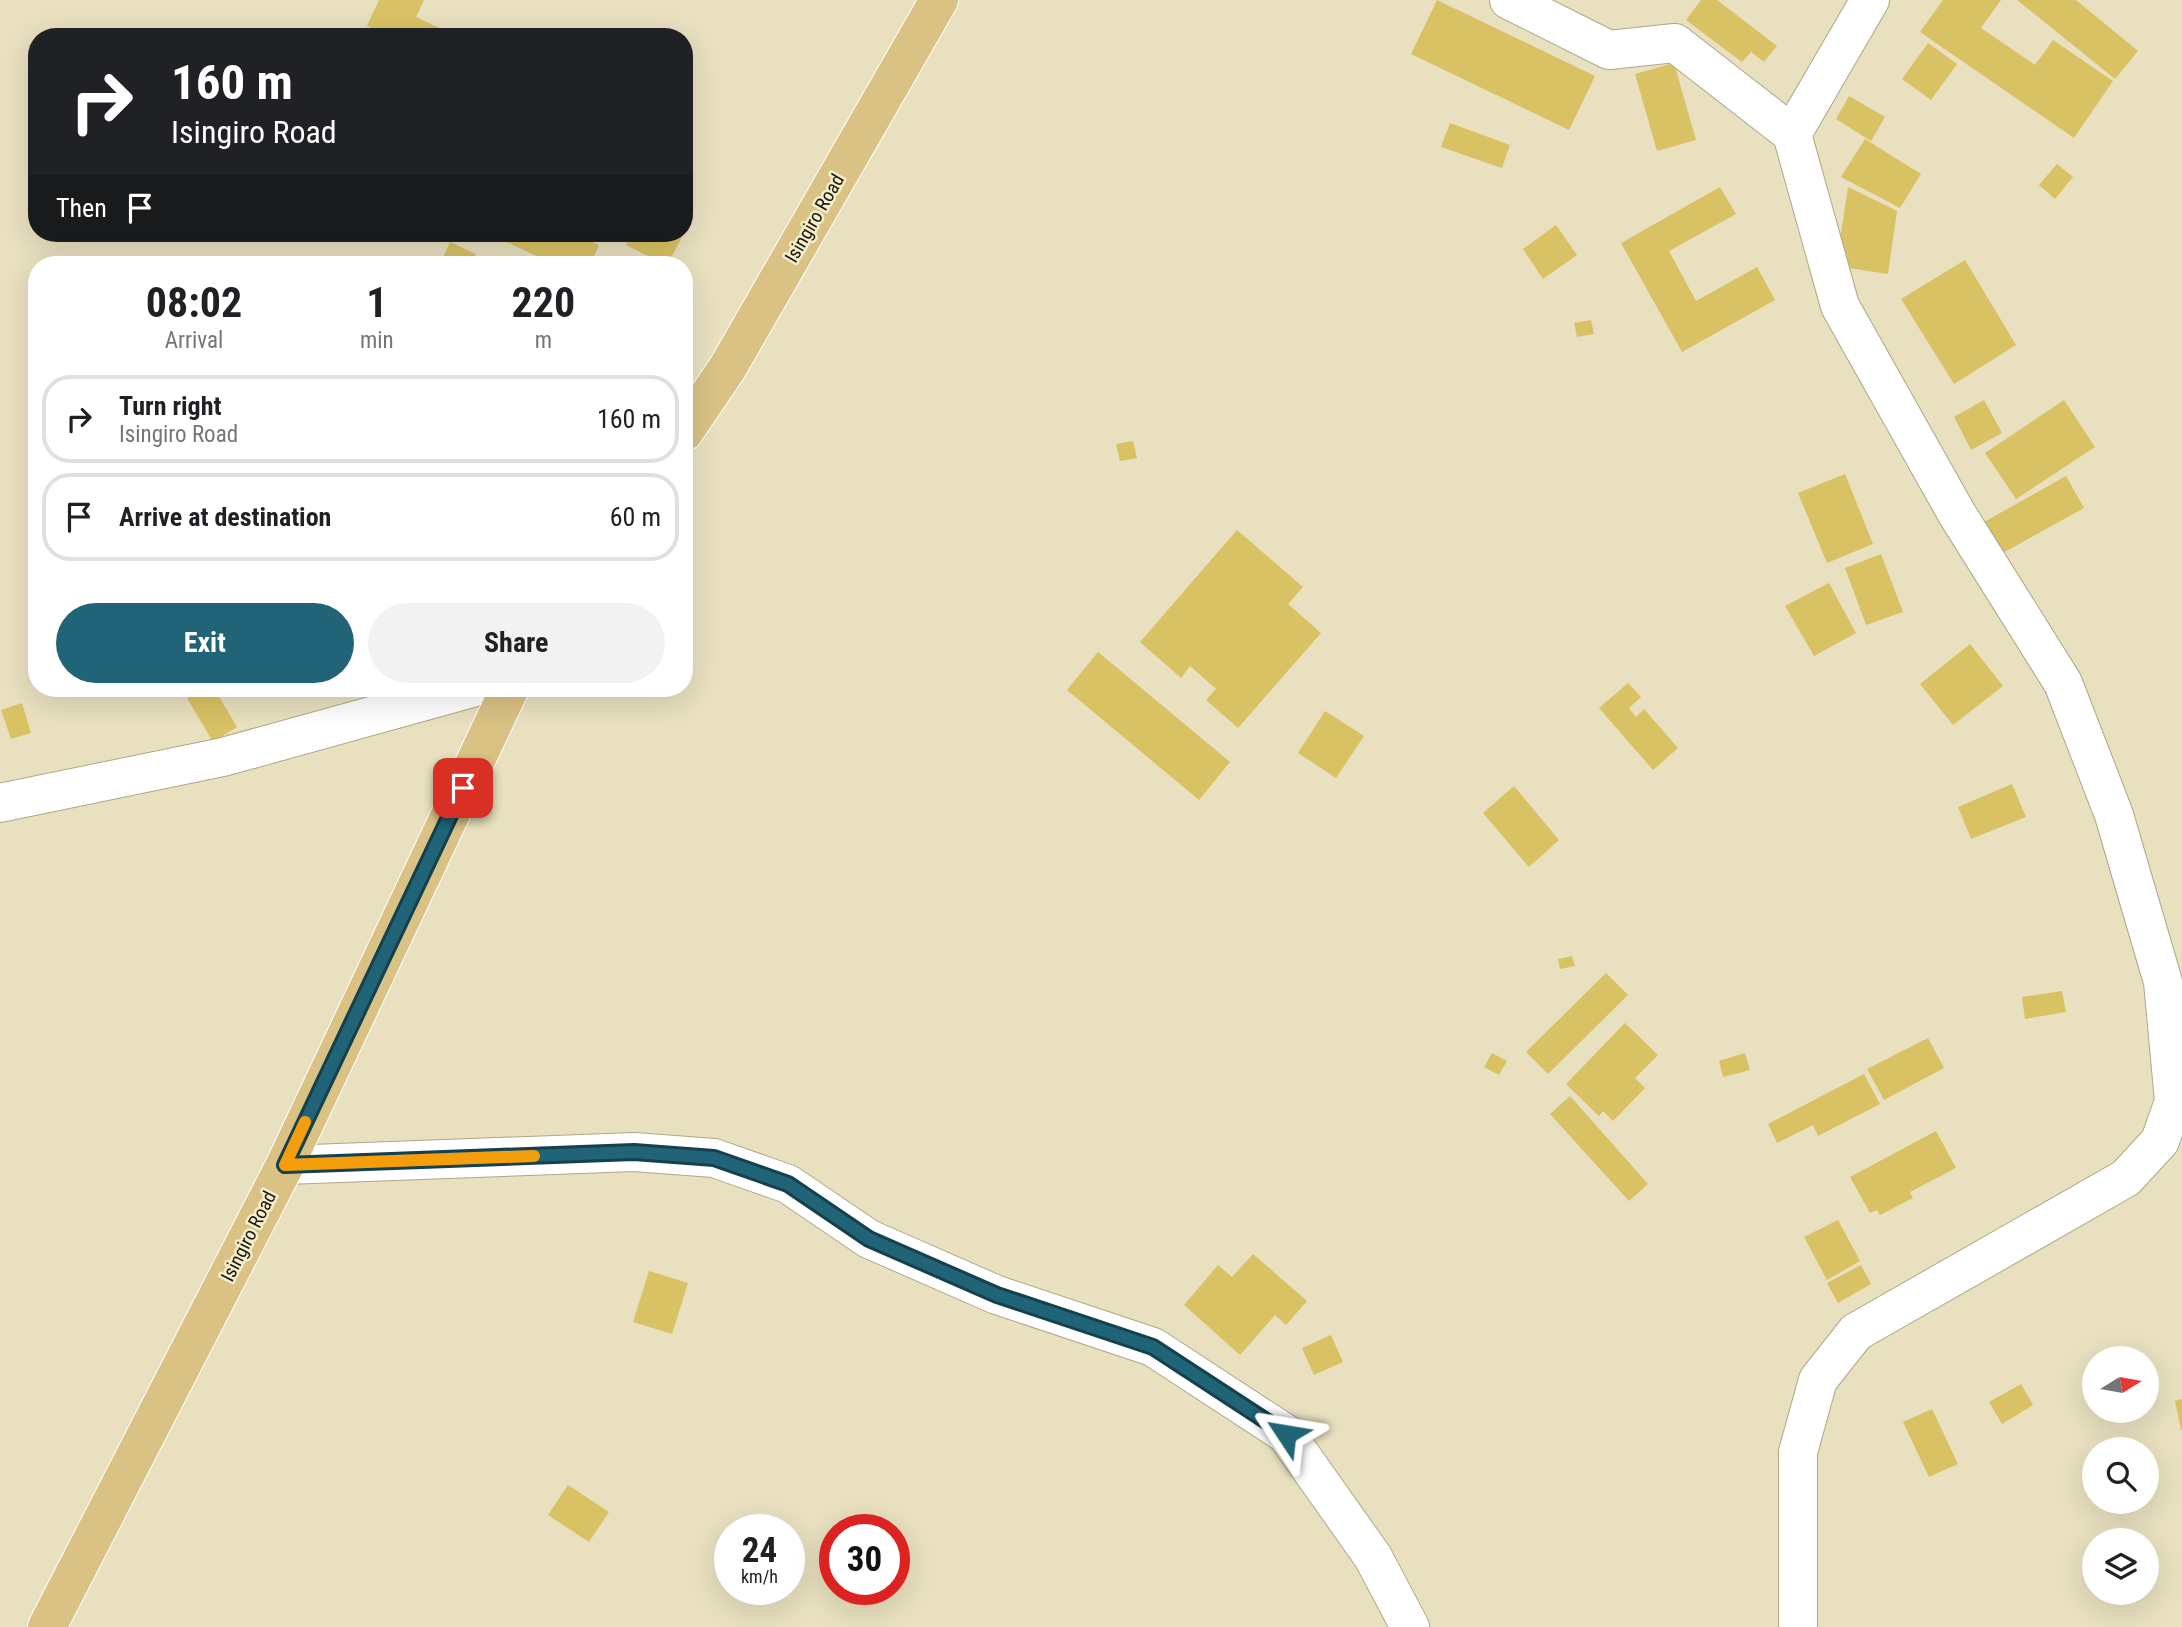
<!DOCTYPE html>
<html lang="en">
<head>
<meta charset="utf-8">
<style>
	body { margin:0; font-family:"Roboto Condensed",sans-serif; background:#f2f2f2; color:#202124; height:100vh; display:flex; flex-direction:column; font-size:26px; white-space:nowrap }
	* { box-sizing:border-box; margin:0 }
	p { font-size:23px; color:#757577 }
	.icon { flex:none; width:38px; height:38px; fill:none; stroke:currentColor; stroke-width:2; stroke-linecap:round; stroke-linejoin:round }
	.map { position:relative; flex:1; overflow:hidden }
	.side { position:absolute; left:28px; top:256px; width:665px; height:441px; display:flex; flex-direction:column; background:#fff; border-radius:28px; box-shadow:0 7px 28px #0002 }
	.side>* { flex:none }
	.hud { position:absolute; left:28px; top:28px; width:665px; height:214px; border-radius:28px; box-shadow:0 7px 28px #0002; background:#202124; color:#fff; overflow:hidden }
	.needle { width:46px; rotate:79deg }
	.buttons { position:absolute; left:2082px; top:1346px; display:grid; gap:14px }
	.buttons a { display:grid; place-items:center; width:77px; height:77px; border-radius:50%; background:#fff; box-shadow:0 7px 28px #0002; font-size:35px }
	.speed { position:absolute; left:714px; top:1514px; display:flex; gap:14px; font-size:35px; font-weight:700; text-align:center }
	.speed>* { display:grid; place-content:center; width:91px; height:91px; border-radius:50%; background:#fff; box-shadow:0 7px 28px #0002; line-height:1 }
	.speed small { font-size:18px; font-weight:400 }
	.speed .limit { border:10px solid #d22; background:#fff; color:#111 }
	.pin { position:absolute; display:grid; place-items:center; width:60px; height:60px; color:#fff; margin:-30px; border-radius:14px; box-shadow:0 4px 10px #0006 }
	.me { position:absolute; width:77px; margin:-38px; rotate:303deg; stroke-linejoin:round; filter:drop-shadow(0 0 5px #0008) }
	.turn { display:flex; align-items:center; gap:24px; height:147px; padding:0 28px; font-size:32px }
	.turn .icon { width:91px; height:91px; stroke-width:2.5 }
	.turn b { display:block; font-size:49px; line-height:60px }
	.then { display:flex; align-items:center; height:66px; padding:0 28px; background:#0003; gap:14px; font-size:26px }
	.eta { display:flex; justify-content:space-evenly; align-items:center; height:119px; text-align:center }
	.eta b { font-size:42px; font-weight:700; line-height:49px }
	.cta { display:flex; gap:14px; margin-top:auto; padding:14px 28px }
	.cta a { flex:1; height:80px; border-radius:42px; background:#216377; color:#fff; font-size:28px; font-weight:700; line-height:80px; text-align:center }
	.cta a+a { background:#f2f2f2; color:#202124 }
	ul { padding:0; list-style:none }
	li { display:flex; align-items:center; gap:21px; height:88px; margin:0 14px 10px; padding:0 14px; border:4px solid #e0e0e0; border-radius:28px }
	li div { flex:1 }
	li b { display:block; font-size:26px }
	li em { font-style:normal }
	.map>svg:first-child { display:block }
	.building { fill:#d9c264 }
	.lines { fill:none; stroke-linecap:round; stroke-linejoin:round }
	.minor-casing { stroke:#afa788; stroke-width:40 }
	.major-casing { stroke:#fff; stroke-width:40 }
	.minor { stroke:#fff; stroke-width:38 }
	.major { stroke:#dac284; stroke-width:38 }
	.route-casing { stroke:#15404d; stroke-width:18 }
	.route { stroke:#216377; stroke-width:12 }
	.slow { stroke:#f59e0b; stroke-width:12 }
	.labels { text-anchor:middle; stroke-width:5; stroke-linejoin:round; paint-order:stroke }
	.street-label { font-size:19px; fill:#19160a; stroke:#f5edcc }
</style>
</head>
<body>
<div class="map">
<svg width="2182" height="1627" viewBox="0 0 2182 1627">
	<rect width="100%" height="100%" fill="#e8e0bf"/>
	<g class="building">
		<polygon points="379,0 424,0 416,17 459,37 391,37 367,26"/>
		<polygon points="1437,0 1595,76 1569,130 1411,54"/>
		<polygon points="1701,0 1717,0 1777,46 1764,62 1751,52 1742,62 1686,20"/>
		<polygon points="1943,0 2001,0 1981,28 2035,65 2053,40 2113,81 2074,138 1920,32"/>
		<polygon points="2017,0 2076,0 2138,51 2115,79"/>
		<polygon points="1928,43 1957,64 1931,100 1902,79"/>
		<polygon points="1674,63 1696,140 1657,151 1635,74"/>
		<polygon points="1849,96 1885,117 1871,141 1836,119"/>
		<polygon points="1450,123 1510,145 1502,168 1441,147"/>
		<polygon points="1865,139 1921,174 1900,208 1841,177"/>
		<polygon points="2057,164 2073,177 2055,199 2039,185"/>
		<polygon points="1720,187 1736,214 1669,251 1696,301 1757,267 1775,300 1682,352 1621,243"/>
		<polygon points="1848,187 1897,211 1888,274 1836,266"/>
		<polygon points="1556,225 1577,255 1543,279 1523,249"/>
		<polygon points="492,233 573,233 599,245 591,264 554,264 491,235"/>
		<polygon points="632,233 684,233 668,264 664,264 626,245"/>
		<polygon points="450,242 476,254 472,264 440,264"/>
		<polygon points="1965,260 2016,345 1954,384 1901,299"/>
		<polygon points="1591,320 1594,334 1577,337 1574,323"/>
		<polygon points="1984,400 2002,433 1971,450 1954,417"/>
		<polygon points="2064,400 2095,447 2016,499 1985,453"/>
		<polygon points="1133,441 1137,458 1120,461 1116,444"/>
		<polygon points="1845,474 1873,544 1827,563 1798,493"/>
		<polygon points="2066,476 2084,508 2001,554 1984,522"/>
		<polygon points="1237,530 1303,587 1288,604 1321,633 1238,728 1206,700 1216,689 1190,666 1181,678 1140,642"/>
		<polygon points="1881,554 1903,612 1866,625 1845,568"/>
		<polygon points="1829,583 1856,633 1814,656 1785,606"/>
		<polygon points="1970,644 2003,686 1953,725 1920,684"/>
		<polygon points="1098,652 1230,762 1199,800 1067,690"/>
		<polygon points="1628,683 1641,697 1629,708 1636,717 1644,709 1678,748 1653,770 1599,708"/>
		<polygon points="204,688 214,688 237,727 213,742 187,698"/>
		<polygon points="22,703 31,733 11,739 1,710"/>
		<polygon points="1325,711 1364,736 1336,778 1298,753"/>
		<polygon points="2012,784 2026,817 1971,839 1958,807"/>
		<polygon points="1514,786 1559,840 1529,867 1483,813"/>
		<polygon points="1572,956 1575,966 1560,969 1558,959"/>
		<polygon points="1606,973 1628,995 1548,1074 1526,1052"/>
		<polygon points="2062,991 2066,1012 2025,1019 2022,997"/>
		<polygon points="1625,1023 1658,1055 1635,1078 1645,1088 1613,1121 1603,1111 1599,1116 1566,1084"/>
		<polygon points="1928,1038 1944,1068 1884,1100 1867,1069"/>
		<polygon points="1492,1053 1507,1061 1499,1075 1484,1067"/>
		<polygon points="1745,1053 1750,1070 1723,1077 1719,1061"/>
		<polygon points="1864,1074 1880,1104 1818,1136 1813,1125 1777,1143 1768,1124"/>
		<polygon points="1570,1096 1648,1184 1629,1201 1550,1114"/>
		<polygon points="1936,1131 1956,1168 1910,1192 1913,1198 1880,1215 1877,1210 1870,1213 1850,1177"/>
		<polygon points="1838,1220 1860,1261 1827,1280 1804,1237"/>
		<polygon points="1253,1254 1307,1301 1286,1325 1275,1315 1240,1355 1184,1305 1218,1265 1232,1277"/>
		<polygon points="1861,1265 1871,1284 1838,1303 1827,1283"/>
		<polygon points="649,1271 688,1283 672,1334 633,1322"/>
		<polygon points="1331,1335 1343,1362 1314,1375 1302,1348"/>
		<polygon points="2021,1384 2033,1405 2002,1424 1989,1402"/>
		<polygon points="2182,1399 2182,1430 2181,1430 2175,1401"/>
		<polygon points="1932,1409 1958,1464 1929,1477 1903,1422"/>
		<polygon points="568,1485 609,1512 589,1542 548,1515"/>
	</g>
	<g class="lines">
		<defs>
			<g id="minor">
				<polyline points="1509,0 1609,50 1675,43 1792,134"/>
				<polyline points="0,803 223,757 472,688"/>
				<polyline points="285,1165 634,1152 714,1158 788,1184 869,1239 997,1295 1153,1347 1286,1434 1373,1557 1410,1627"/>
				<polyline points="1798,1627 1798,1452 1818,1380 1856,1332 2126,1178 2160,1141 2174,1101 2163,982 2114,815 2063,683 1957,514 1840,306 1792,134 1870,0"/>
			</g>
			<g id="major">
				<polyline points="684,432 728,367 939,0"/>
				<polyline points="47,1627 285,1165 510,688"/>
			</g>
		</defs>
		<use href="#minor" class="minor-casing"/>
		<use href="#major" class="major-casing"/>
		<use href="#minor" class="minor"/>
		<use href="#major" class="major"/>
	</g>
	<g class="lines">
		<defs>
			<polyline id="route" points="463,788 285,1165 634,1152 714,1158 788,1184 869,1239 997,1295 1153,1347 1286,1434"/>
		</defs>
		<use href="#route" class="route-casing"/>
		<use href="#route" class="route"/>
		<polyline class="slow" points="305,1122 285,1165 534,1156"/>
	</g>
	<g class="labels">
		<g class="street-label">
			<text transform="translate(814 218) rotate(-60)" y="7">Isingiro Road</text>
			<text transform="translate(248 1236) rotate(-63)" y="7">Isingiro Road</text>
		</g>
	</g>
</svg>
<div class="buttons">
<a><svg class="needle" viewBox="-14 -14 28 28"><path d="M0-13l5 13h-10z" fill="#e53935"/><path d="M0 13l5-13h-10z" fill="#757577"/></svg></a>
<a><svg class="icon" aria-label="search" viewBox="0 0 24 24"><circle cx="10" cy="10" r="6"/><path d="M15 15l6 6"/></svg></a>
<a><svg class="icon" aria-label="layers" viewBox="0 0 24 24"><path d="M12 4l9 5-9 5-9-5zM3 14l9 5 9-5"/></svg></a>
</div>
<div class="speed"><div>24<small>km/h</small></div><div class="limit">30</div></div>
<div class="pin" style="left:463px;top:788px;background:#d93025"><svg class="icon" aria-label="arrive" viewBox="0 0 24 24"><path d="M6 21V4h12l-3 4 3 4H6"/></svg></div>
<svg class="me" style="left:1286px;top:1434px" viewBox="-20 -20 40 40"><path d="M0-17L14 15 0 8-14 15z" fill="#216377" stroke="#fff" stroke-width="4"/></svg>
<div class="hud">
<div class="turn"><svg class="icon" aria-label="right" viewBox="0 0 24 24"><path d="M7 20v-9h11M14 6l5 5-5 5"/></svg><div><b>160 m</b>Isingiro Road</div></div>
<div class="then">Then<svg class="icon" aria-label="arrive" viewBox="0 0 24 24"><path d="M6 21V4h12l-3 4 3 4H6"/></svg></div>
</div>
<section class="side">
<div class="eta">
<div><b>08:02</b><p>Arrival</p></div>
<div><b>1</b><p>min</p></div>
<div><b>220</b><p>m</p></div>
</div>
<ul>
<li><svg class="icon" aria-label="right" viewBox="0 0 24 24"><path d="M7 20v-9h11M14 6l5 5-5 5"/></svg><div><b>Turn right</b><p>Isingiro Road</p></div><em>160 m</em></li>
<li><svg class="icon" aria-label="arrive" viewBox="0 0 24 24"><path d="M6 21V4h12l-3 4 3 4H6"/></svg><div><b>Arrive at destination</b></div><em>60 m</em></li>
</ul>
<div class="cta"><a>Exit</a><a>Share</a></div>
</section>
</div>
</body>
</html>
